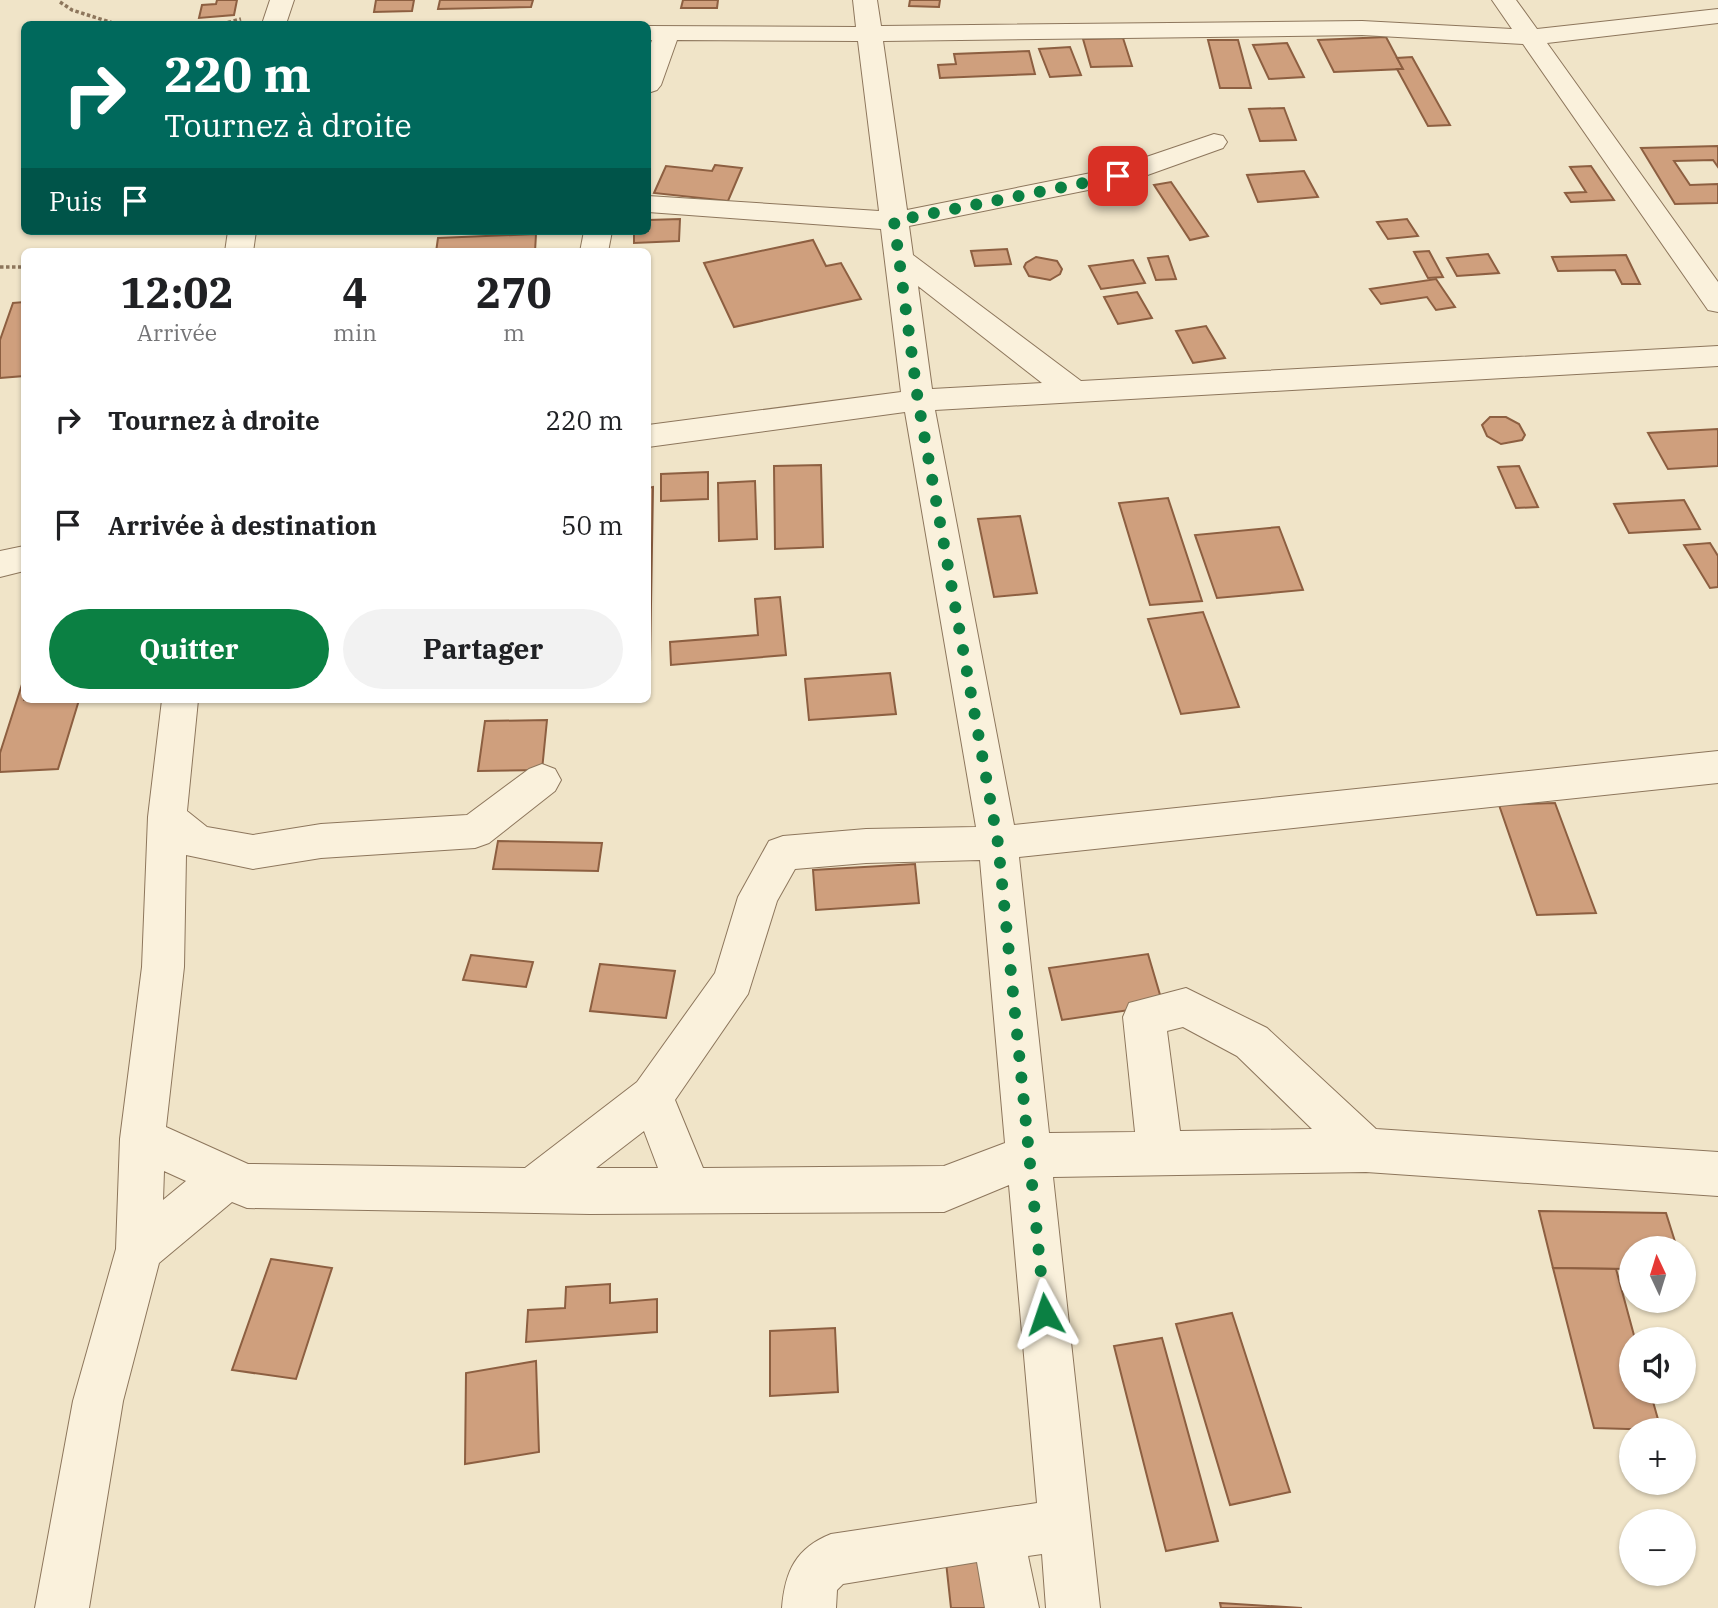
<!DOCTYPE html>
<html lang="fr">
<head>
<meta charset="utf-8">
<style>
	body { margin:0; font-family:"IBM Plex Serif",serif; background:#f2f2f2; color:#202124; height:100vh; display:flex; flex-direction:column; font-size:26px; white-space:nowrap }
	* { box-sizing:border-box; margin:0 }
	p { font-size:23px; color:#757577 }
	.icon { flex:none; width:38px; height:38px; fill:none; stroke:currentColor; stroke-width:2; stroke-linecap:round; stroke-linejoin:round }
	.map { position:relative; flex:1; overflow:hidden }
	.details { position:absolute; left:21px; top:248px; width:630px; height:455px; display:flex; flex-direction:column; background:#fff; border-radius:10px; box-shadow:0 2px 5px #0004 }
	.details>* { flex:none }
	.hud { position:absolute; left:21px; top:21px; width:630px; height:214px; border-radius:10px; box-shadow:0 2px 5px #0004; background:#00695c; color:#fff; overflow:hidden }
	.needle { width:46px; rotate:356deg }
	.tools { position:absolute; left:1619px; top:1236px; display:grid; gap:14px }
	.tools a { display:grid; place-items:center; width:77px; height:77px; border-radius:50%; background:#fff; box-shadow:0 2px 5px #0004; font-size:35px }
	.pin { position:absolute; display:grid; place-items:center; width:60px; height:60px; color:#fff; margin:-30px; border-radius:14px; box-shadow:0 4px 10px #0006 }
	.me { position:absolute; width:77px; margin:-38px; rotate:355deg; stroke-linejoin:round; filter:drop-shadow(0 0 5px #0008) }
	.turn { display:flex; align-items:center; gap:24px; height:147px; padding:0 28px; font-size:32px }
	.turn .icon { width:91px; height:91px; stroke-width:2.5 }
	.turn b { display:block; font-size:49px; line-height:60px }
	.then { display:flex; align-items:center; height:66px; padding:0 28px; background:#0003; gap:14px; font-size:26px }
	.eta { display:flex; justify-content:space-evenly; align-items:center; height:119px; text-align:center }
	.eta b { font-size:42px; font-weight:700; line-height:49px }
	.cta { display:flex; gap:14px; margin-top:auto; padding:14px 28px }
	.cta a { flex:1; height:80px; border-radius:42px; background:#0b8043; color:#fff; font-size:28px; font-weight:700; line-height:80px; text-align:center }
	.cta a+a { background:#f2f2f2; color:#202124 }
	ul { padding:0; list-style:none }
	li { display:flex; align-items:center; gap:21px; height:105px; padding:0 28px }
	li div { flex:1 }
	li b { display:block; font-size:26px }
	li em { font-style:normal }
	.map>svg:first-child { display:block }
	.building { fill:#cf9f7d; stroke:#8d5f41; stroke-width:2 }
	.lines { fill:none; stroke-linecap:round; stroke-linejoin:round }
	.street-casing { stroke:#8d765c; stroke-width:2 }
	.path { stroke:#8d765c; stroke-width:3.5; stroke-dasharray:3.5 2.5; stroke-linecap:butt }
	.street { fill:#faf1dc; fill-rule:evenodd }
	.route { stroke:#0b8043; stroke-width:12; stroke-dasharray:0 21.6 }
</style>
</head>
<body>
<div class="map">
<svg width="1718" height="1608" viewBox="0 0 1718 1608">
	<rect width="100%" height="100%" fill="#f0e4c8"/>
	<g class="building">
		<polygon points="217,0 237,0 234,15 199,18 202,5 216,4"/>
		<polygon points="376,0 414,0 412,11 374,12"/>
		<polygon points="440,0 533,0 531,7 438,9"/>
		<polygon points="683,0 718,0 717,8 681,8"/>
		<polygon points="910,0 940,0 939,7 909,6"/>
		<polygon points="1386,37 1403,69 1334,72 1318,40"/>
		<polygon points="1123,38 1132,66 1091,67 1083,39"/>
		<polygon points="1208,40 1238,40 1251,88 1220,88"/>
		<polygon points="1287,43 1304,77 1269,79 1253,45"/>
		<polygon points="1070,47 1081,75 1050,77 1039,49"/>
		<polygon points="1029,51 1035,74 940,78 938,65 956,64 954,54"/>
		<polygon points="1412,57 1450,125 1428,126 1397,69 1403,69 1397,58"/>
		<polygon points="1284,108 1296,140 1260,141 1249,109"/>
		<polygon points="1718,146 1718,167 1713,160 1674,161 1690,185 1718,184 1718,203 1675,204 1641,148"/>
		<polygon points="715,165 742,168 728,201 654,193 666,166 712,171"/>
		<polygon points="1591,166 1614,200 1571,202 1565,193 1586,192 1570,167"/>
		<polygon points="1304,171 1318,197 1258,202 1247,175"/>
		<polygon points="1135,181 1142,191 1105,197 1099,187"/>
		<polygon points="1171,182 1208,236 1190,240 1154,185"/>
		<polygon points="680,219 679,241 634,243 634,231 648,231 648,220"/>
		<polygon points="1407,219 1418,236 1388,239 1377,222"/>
		<polygon points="536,234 535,252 436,252 438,238"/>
		<polygon points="813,240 826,266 841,263 861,299 734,327 704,263"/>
		<polygon points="1007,249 1011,264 975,266 971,251"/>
		<polygon points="1429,251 1443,277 1428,278 1414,252"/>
		<polygon points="1488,254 1499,273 1457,276 1447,258"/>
		<polygon points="1626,255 1640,284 1622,284 1615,270 1558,271 1552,257"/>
		<polygon points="1168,256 1176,279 1156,280 1148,258"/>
		<polygon points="1036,257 1057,261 1062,269 1060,274 1050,280 1029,276 1024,267 1026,263"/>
		<polygon points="1133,260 1145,283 1101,289 1089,266"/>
		<polygon points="1436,279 1455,307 1436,310 1427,297 1381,304 1370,289"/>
		<polygon points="1137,292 1152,318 1118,324 1104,297"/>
		<polygon points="24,302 24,376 0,378 0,340 13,303"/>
		<polygon points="1206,326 1225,358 1193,363 1176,331"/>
		<polygon points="1490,417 1506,417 1519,424 1525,435 1522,440 1501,444 1487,436 1482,425"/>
		<polygon points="1718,429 1718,466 1668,469 1648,433"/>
		<polygon points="821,465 823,547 775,549 774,466"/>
		<polygon points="1519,466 1538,507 1516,508 1498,467"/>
		<polygon points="708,472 708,499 661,501 661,474"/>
		<polygon points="755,481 757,539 719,541 718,483"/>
		<polygon points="653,487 650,662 648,662 648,488"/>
		<polygon points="1168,498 1202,601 1150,605 1119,503"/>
		<polygon points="1684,500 1700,529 1629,533 1614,504"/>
		<polygon points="1020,516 1037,593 994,597 978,519"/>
		<polygon points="1279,527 1303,590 1217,598 1195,535"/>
		<polygon points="1710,543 1718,556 1718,587 1710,588 1684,545"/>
		<polygon points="780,597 786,655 671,665 670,642 758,635 755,599"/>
		<polygon points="1203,612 1239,707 1181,714 1148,619"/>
		<polygon points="890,673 896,714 809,720 805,679"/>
		<polygon points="24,678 24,700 79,700 58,769 0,772 0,753"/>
		<polygon points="547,720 542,770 478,771 485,721"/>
		<polygon points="1555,803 1596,913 1537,915 1499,805"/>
		<polygon points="498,841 602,843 598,871 493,869"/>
		<polygon points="915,864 919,903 816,910 813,870"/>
		<polygon points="1148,954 1163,1005 1062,1020 1049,968"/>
		<polygon points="471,955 533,962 526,987 463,980"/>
		<polygon points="600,964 675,971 666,1018 590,1011"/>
		<polygon points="1539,1211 1666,1213 1677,1248 1631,1248 1631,1269 1553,1268"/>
		<polygon points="271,1259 332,1268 296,1379 232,1370"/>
		<polygon points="1553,1268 1616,1269 1635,1339 1631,1339 1631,1391 1650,1391 1661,1430 1594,1428"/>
		<polygon points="610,1284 610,1303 657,1299 657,1332 526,1342 528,1310 565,1308 566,1287"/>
		<polygon points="1232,1313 1290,1492 1230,1505 1176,1324"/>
		<polygon points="835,1328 838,1392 770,1396 770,1331"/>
		<polygon points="1162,1338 1218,1541 1166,1551 1114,1346"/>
		<polygon points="536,1361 539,1452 465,1464 466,1373"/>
		<polygon points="990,1559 996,1608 951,1608 946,1562"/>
		<polygon points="1220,1603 1302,1608 1221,1608"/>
	</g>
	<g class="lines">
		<defs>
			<g id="street">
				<polygon points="270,0 294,0 286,24 262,24"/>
				<path d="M 853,0 L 877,0 L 881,26 L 1362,21 L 1512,29 L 1492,0 L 1516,0 L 1537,29 L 1718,9 L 1718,23 L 1547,43 L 1718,282 L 1718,312 L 1708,310 L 1523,44 L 1362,35 L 883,41 L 907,210 L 1111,169 L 1214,134 L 1223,136 L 1227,142 L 1223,148 L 1128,182 L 909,226 L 913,255 L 1081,381 L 1718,346 L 1718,366 L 935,410 L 1014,825 L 1718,751 L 1718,783 L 1019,857 L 1049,1133 L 1135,1132 L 1123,1017 L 1129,1003 L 1186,988 L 1267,1028 L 1376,1129 L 1718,1152 L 1718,1196 L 1366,1172 L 1053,1177 L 1100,1608 L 1046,1608 L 1042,1554 L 1028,1556 L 1039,1608 L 985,1608 L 977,1562 L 843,1584 L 837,1590 L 836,1608 L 782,1608 C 785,1571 796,1548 831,1534 L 1037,1503 L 1009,1185 L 944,1212 L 590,1214 L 247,1208 L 232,1202 L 159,1263 L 123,1401 L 89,1608 L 35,1608 L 73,1401 L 116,1249 L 120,1139 L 142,967 L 148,817 L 162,700 L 198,700 L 187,811 L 207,827 L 253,835 L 321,824 L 467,815 L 529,769 L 542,764 L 555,769 L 561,780 L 555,791 L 489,843 L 475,848 L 321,858 L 253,869 L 186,855 L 184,967 L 166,1127 L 248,1164 L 525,1168 L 637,1082 L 715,973 L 738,897 L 769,841 L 783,836 L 866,829 L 976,827 L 905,412 L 648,447 L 648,425 L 901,392 L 881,229 L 648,212 L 648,196 L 879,211 L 858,41 L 677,40 L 661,85 L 657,90 L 648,93 L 648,52 L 652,40 L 648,40 L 648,26 L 856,27 ZM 918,286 L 1042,383 L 932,389 ZM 980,860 L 1005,1143 L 944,1166 L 703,1168 L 675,1100 L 748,994 L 777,901 L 795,869 L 866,863 ZM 1183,1027 L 1237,1056 L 1312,1129 L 1180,1131 L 1167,1031 ZM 644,1131 L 658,1168 L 596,1168 ZM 164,1171 L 186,1181 L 163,1200 Z"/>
				<polygon points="228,231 256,231 253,252 225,252"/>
				<polygon points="584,231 612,231 608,252 580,252"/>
				<polygon points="24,546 24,571 0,577 0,551"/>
			</g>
		</defs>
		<use href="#street" class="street-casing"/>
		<g class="path">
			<polyline points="60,2 72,10 116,24"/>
			<polyline points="222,24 241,19"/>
			<polyline points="0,267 24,267"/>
		</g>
		<use href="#street" class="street"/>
	</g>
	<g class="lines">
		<polyline class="route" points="1045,1314 998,843 918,401 894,221 1118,176"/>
	</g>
</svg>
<div class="tools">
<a><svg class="needle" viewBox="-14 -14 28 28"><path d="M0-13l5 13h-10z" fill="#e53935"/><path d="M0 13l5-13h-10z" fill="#757577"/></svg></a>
<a><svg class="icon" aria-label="sound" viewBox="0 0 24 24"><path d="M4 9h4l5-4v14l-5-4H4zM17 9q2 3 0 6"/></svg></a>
<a>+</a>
<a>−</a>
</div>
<div class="pin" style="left:1118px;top:176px;background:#d93025"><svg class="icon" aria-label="arrive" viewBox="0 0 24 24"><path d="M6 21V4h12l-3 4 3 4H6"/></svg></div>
<svg class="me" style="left:1045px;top:1314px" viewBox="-20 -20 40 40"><path d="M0-17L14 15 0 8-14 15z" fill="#0b8043" stroke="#fff" stroke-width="4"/></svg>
<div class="hud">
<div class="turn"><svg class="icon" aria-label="right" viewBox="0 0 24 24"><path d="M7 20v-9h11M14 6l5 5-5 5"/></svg><div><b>220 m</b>Tournez à droite</div></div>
<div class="then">Puis<svg class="icon" aria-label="arrive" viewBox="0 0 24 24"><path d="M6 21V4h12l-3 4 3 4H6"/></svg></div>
</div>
<section class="details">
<div class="eta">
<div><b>12:02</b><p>Arrivée</p></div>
<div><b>4</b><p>min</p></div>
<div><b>270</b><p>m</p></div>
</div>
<ul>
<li><svg class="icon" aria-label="right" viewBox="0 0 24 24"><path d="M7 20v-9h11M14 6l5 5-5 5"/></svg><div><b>Tournez à droite</b></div><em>220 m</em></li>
<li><svg class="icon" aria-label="arrive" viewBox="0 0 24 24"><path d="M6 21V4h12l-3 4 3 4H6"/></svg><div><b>Arrivée à destination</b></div><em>50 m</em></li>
</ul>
<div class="cta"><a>Quitter</a><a>Partager</a></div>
</section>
</div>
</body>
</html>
